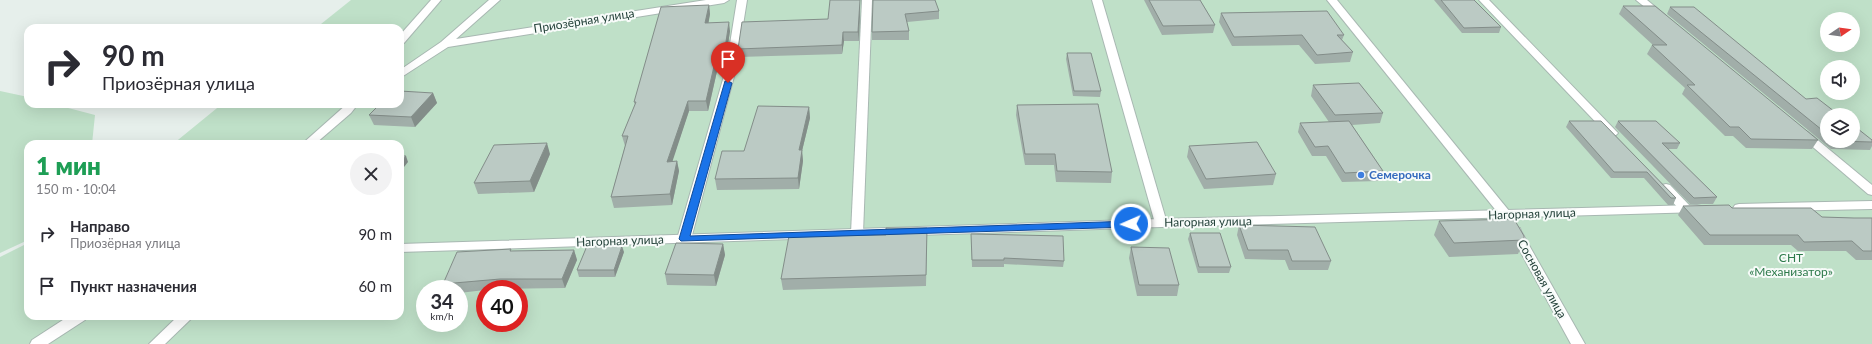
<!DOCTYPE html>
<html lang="ru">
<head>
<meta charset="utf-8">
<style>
	body { margin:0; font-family:Lato,sans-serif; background:#f2f2f3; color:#2b2b33; height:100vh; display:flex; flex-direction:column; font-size:15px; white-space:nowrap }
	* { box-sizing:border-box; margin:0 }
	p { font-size:13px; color:#7c7c81 }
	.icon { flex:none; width:22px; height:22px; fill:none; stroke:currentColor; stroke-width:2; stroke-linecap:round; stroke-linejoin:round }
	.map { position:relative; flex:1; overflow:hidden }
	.sheet { position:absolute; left:24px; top:140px; width:380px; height:180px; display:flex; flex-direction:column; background:#fff; border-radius:12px; box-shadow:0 4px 16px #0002 }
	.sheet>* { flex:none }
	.hud { position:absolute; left:24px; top:24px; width:380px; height:84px; border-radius:12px; box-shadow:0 4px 16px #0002; background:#fff; color:#2b2b33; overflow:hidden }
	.needle { width:26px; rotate:77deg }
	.tools { position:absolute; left:1820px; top:12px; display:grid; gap:8px }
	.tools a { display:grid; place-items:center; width:40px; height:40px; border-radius:50%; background:#fff; box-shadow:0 4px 16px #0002; font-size:20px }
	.speed { position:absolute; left:416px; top:280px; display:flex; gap:8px; font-size:20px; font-weight:700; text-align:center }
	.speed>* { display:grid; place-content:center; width:52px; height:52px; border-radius:50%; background:#fff; box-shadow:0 4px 16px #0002; line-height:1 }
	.speed small { font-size:10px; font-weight:400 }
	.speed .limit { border:6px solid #d22; background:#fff; color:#111 }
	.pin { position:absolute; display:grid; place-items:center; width:34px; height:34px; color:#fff; margin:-41px -17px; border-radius:50% 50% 50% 0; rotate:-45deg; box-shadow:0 0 4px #0007 }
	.pin .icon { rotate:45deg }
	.me { position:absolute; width:44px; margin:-22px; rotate:268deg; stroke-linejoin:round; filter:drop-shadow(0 0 3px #0008) }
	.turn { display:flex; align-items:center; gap:14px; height:84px; padding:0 12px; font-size:18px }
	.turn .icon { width:52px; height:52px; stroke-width:2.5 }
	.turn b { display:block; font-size:28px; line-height:34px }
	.round { display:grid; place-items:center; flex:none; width:42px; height:42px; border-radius:21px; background:#f2f2f3 }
	.overview { display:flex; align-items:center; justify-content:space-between; height:68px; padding:0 12px }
	h1 { font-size:24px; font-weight:800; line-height:30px; color:#1e9e55 }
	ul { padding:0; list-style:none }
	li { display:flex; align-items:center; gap:12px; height:52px; padding:0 12px }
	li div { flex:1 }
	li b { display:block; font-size:15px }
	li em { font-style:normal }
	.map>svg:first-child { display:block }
	.green { fill:#bfe0c8; fill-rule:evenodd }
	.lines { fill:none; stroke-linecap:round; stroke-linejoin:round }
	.minor-casing { stroke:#a8b8b2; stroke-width:2 }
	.tertiary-casing { stroke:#a8b8b2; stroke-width:2 }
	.minor { fill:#fff; fill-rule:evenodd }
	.tertiary { fill:#fff; fill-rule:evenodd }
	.wall { fill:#a1aea9 }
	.shaded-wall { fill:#838d89 }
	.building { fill:#bbcac4; stroke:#838d89 }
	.route { fill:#1a73e8; stroke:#114b97 }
	.shop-dot { fill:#3f7fe0; stroke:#f7fbf9; stroke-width:1.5 }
	.labels { text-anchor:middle; stroke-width:4; stroke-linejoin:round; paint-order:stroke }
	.street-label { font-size:12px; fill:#24423a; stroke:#f7fbf9 }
	.shop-label { font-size:12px; font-weight:bold; fill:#366cbe; stroke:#f7fbf9; text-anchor:start }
	.park-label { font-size:12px; fill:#2d7a4b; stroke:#f7fbf9 }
</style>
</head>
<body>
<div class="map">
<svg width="1872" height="344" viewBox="0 0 1872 344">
	<rect width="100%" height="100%" fill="#e6efeb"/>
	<g class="green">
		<path d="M 351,0 L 1872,0 L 1872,344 L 0,344 L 0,257 L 28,243 L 28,316 L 400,316 L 400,144 L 173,144 L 222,104 L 400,104 L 400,28 L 316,28 ZM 1827,19 L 1853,19 L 1853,45 L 1827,45 ZM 1827,67 L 1853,67 L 1853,93 L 1827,93 ZM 1827,115 L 1853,115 L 1853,141 L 1827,141 ZM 425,289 L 459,289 L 459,323 L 425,323 ZM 485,289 L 519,289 L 519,323 L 485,323 Z"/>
		<polygon points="0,91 28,97 28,104 53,104 95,115 92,144 28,144 28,240 0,253"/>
	</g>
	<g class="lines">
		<defs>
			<g id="minor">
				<polygon points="431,0 441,0 404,43 400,44 400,35"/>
				<polygon points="489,0 500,0 456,39 706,0 729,0 724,3 448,47 400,78 400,70 441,42"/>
				<polygon points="737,0 747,0 736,69 691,239 689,242 679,242 677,239 726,69"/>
				<polygon points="862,0 872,0 863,233 862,236 852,236 851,233"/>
				<polygon points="1092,0 1102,0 1167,223 1166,226 1156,226 1155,223"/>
				<polygon points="1327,0 1337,0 1510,212 1512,215 1510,218 1502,218"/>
				<polygon points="1479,0 1489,0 1616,131 1618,133 1616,135 1608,135"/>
				<polygon points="1636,0 1647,0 1665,15 1660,18 1657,17"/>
				<polygon points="347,104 358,104 351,113 315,144 302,144"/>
				<polygon points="1804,131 1808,132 1872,185 1872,195 1868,194 1800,136 1798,134 1800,132"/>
				<polygon points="1666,184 1670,185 1690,206 1692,209 1690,212 1682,212 1662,191 1660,188 1662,185"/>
				<polygon points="69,316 87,316 85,320 48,344 30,344 32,340"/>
				<polygon points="178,316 194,316 165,344 149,344"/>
			</g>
			<g id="tertiary">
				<polygon points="1872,201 1872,209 1739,212 1735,211 1733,208 1735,205 1739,204"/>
				<polygon points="1697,205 1701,206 1703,209 1701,212 1161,227 400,252 400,244 1161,219"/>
				<polygon points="1515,227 1520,228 1521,231 1585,344 1571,344 1509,231 1510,228"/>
			</g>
		</defs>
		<use href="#minor" class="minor-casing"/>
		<use href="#tertiary" class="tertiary-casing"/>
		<use href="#minor" class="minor"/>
		<use href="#tertiary" class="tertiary"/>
	</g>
	<g class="wall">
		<polygon points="873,0 939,11 939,19 907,22 909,31 909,40 872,40 872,32"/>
		<polygon points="1144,0 1200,0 1215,25 1213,33 1162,35"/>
		<polygon points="1434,0 1474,0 1501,27 1499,33 1462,33"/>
		<polygon points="709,5 710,14 708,23 730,31 726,58 720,58 708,111 689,111 672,161 677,161 679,171 672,205 614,208 611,197 625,146 622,136 635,105 634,102"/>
		<polygon points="1623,6 1818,140 1812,149 1746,148 1733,136 1725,136 1682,94 1685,88 1647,54 1652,45 1653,45 1619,14"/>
		<polygon points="1670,7 1806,99 1827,115 1827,141 1853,141 1872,140 1872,146 1870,150 1831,149 1667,14"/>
		<polygon points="860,8 859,41 844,41 842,54 739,57 738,49 828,19"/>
		<polygon points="1221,13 1344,35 1342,40 1353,52 1350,62 1315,64 1299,45 1232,46 1219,22"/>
		<polygon points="1067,53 1101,91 1100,97 1073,96 1066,59"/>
		<polygon points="1313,85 1383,113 1380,123 1352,125 1383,171 1379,181 1342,182 1326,156 1312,156 1298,132 1300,123 1329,122 1311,96"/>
		<polygon points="433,93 437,103 415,127 374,125 369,115"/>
		<polygon points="1017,105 1112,172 1111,183 1056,182 1054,165 1025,165 1016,115"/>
		<polygon points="809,107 810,118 802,151 803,161 799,189 717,190 715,179 744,151"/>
		<polygon points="1569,121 1601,121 1676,198 1673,205 1668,205 1644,178 1611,178 1566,127"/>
		<polygon points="1618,121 1680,143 1677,149 1668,149 1717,197 1713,204 1690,204 1615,127"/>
		<polygon points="1189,146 1276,174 1273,185 1204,189 1187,157"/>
		<polygon points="550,154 534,192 478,194 474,183"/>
		<polygon points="1683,206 1822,217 1854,218 1872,218 1872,260 1856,260 1846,251 1798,251 1791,245 1704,245 1678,215"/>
		<polygon points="1439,221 1524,240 1518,254 1449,257 1434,235"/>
		<polygon points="1239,225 1331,261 1328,270 1289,270 1285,260 1245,259 1237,235"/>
		<polygon points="1190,233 1231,267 1229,273 1198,273 1188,239"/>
		<polygon points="971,234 1064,261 1063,267 1004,264 1004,267 972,267"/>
		<polygon points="886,235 927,240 926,286 783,290 781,279"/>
		<polygon points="723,244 725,255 716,286 667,285 665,274"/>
		<polygon points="1131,247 1179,285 1177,296 1137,296 1129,258"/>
		<polygon points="511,249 511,251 574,250 577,260 565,288 485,289 485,290 459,293 459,289 445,289 443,284"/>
		<polygon points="624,252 615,277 579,277 577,270"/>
	</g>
	<g class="shaded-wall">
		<polygon points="860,0 860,8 859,41 858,32"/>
		<polygon points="709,5 710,14 707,32 705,23"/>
		<polygon points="729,22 730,31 726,58 725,48"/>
		<polygon points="843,32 844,41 842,54 842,45"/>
		<polygon points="718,49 720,58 708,111 706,101"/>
		<polygon points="433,93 437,103 415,127 411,117"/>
		<polygon points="688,101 689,111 669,172 667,162"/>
		<polygon points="809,107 810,118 802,151 803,161 799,189 798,178 799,150"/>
		<polygon points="547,143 550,154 534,192 530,181"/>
		<polygon points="406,156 408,162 400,172 400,163"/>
		<polygon points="677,161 679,171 672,205 670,194"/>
		<polygon points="723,244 725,255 716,286 714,275"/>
		<polygon points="622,246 624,252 615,277 614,270"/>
		<polygon points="574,250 577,260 565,288 562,279"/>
	</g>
	<g class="building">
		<polygon points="830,0 860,0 858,32 843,32 842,45 738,49 742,22 828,19"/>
		<polygon points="873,0 935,0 939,11 905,14 909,31 872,32"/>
		<polygon points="1149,0 1200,0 1215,25 1163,26"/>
		<polygon points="1441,0 1474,0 1501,27 1464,28"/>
		<polygon points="709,5 705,23 729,22 725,48 718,49 706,101 688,101 667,162 677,161 670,194 611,197 628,136 622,136 636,102 634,102 661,7"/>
		<polygon points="1623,6 1655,6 1818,140 1751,139 1739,127 1730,127 1687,85 1695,85 1652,45 1667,45"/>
		<polygon points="1670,7 1694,7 1806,99 1817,98 1839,115 1827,115 1827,134"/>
		<polygon points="1327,11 1344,35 1337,35 1353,52 1317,55 1302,35 1234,37 1221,13"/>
		<polygon points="1067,53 1091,53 1101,91 1074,91"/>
		<polygon points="1359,83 1383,113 1335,115 1313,85"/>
		<polygon points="400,91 433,93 411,117 369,115 380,104 400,104"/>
		<polygon points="1098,104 1112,172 1057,171 1055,154 1025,154 1017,105"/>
		<polygon points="758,106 809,107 799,150 802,150 798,178 715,179 722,151 744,151"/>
		<polygon points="1349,121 1383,171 1345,173 1328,146 1315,147 1300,123"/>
		<polygon points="1569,121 1601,121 1676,198 1671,198 1647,172 1614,172"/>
		<polygon points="1618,121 1656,121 1680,143 1662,143 1717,197 1694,198"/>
		<polygon points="1853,125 1872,140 1872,142 1835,141 1853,141"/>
		<polygon points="1257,142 1276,174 1206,179 1189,146"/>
		<polygon points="547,143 530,181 474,183 494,145"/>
		<polygon points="400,156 406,156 400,163"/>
		<polygon points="1729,205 1732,208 1811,208 1822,217 1854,218 1872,218 1872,251 1863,251 1852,241 1804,242 1798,235 1710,235 1683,206"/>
		<polygon points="1514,219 1524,236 1524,240 1454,243 1439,221"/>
		<polygon points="1239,225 1315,227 1331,261 1292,261 1288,250 1248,250"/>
		<polygon points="886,228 927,228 926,275 781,279 789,236 886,235"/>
		<polygon points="1190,233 1220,233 1231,267 1199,267"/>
		<polygon points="971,234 1063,236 1064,261 1004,258 1004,260 972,260"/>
		<polygon points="676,243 723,244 714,275 665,274"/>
		<polygon points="587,246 622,246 614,270 577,270"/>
		<polygon points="1131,247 1169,248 1179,285 1139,285"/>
		<polygon points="511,249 510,251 574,250 562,279 500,279 443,284 457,252"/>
	</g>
	<polygon class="route" points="725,81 728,81 732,83 690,236 1131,221 1136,224 1131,227 681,241 679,239"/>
	<circle class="shop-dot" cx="1361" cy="175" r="4"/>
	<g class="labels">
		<g class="street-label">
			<text transform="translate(584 21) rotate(-9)" y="4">Приозёрная улица</text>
			<text transform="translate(1532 214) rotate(-2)" y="4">Нагорная улица</text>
			<text transform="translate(1208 222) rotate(-1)" y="4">Нагорная улица</text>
			<text transform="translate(620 241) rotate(-2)" y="4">Нагорная улица</text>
			<text transform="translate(1542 279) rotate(61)" y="4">Сосновая улица</text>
		</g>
		<g class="shop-label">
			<text x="1369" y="179">Семерочка</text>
		</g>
		<g class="park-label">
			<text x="1791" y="262">СНТ<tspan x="1791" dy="14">«Механизатор»</tspan></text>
		</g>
	</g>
</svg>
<div class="tools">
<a><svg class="needle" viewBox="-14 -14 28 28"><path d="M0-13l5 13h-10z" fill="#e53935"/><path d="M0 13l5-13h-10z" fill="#7c7c81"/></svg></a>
<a><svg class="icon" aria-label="sound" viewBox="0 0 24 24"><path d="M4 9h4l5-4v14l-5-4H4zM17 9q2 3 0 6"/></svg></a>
<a><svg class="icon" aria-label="layers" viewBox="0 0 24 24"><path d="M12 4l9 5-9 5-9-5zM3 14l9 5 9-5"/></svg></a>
</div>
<div class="speed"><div>34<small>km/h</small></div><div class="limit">40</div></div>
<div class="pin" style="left:728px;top:83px;background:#d93025"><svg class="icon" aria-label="arrive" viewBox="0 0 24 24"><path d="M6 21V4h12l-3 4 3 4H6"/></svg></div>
<svg class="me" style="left:1131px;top:224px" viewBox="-20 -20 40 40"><circle r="17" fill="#1a73e8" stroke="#fff" stroke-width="3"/><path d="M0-11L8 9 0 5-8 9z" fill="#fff"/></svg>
<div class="hud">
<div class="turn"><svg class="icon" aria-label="right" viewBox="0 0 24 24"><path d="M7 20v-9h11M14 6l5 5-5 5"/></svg><div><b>90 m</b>Приозёрная улица</div></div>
</div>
<section class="sheet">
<div class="overview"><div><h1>1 мин</h1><p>150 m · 10:04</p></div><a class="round"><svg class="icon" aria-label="close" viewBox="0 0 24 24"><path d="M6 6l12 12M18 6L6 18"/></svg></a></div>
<ul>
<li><svg class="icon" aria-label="right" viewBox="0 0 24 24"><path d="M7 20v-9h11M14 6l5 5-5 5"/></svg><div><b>Направо</b><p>Приозёрная улица</p></div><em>90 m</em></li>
<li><svg class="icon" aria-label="arrive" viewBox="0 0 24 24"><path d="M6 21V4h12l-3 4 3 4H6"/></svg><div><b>Пункт назначения</b></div><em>60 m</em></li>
</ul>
</section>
</div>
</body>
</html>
